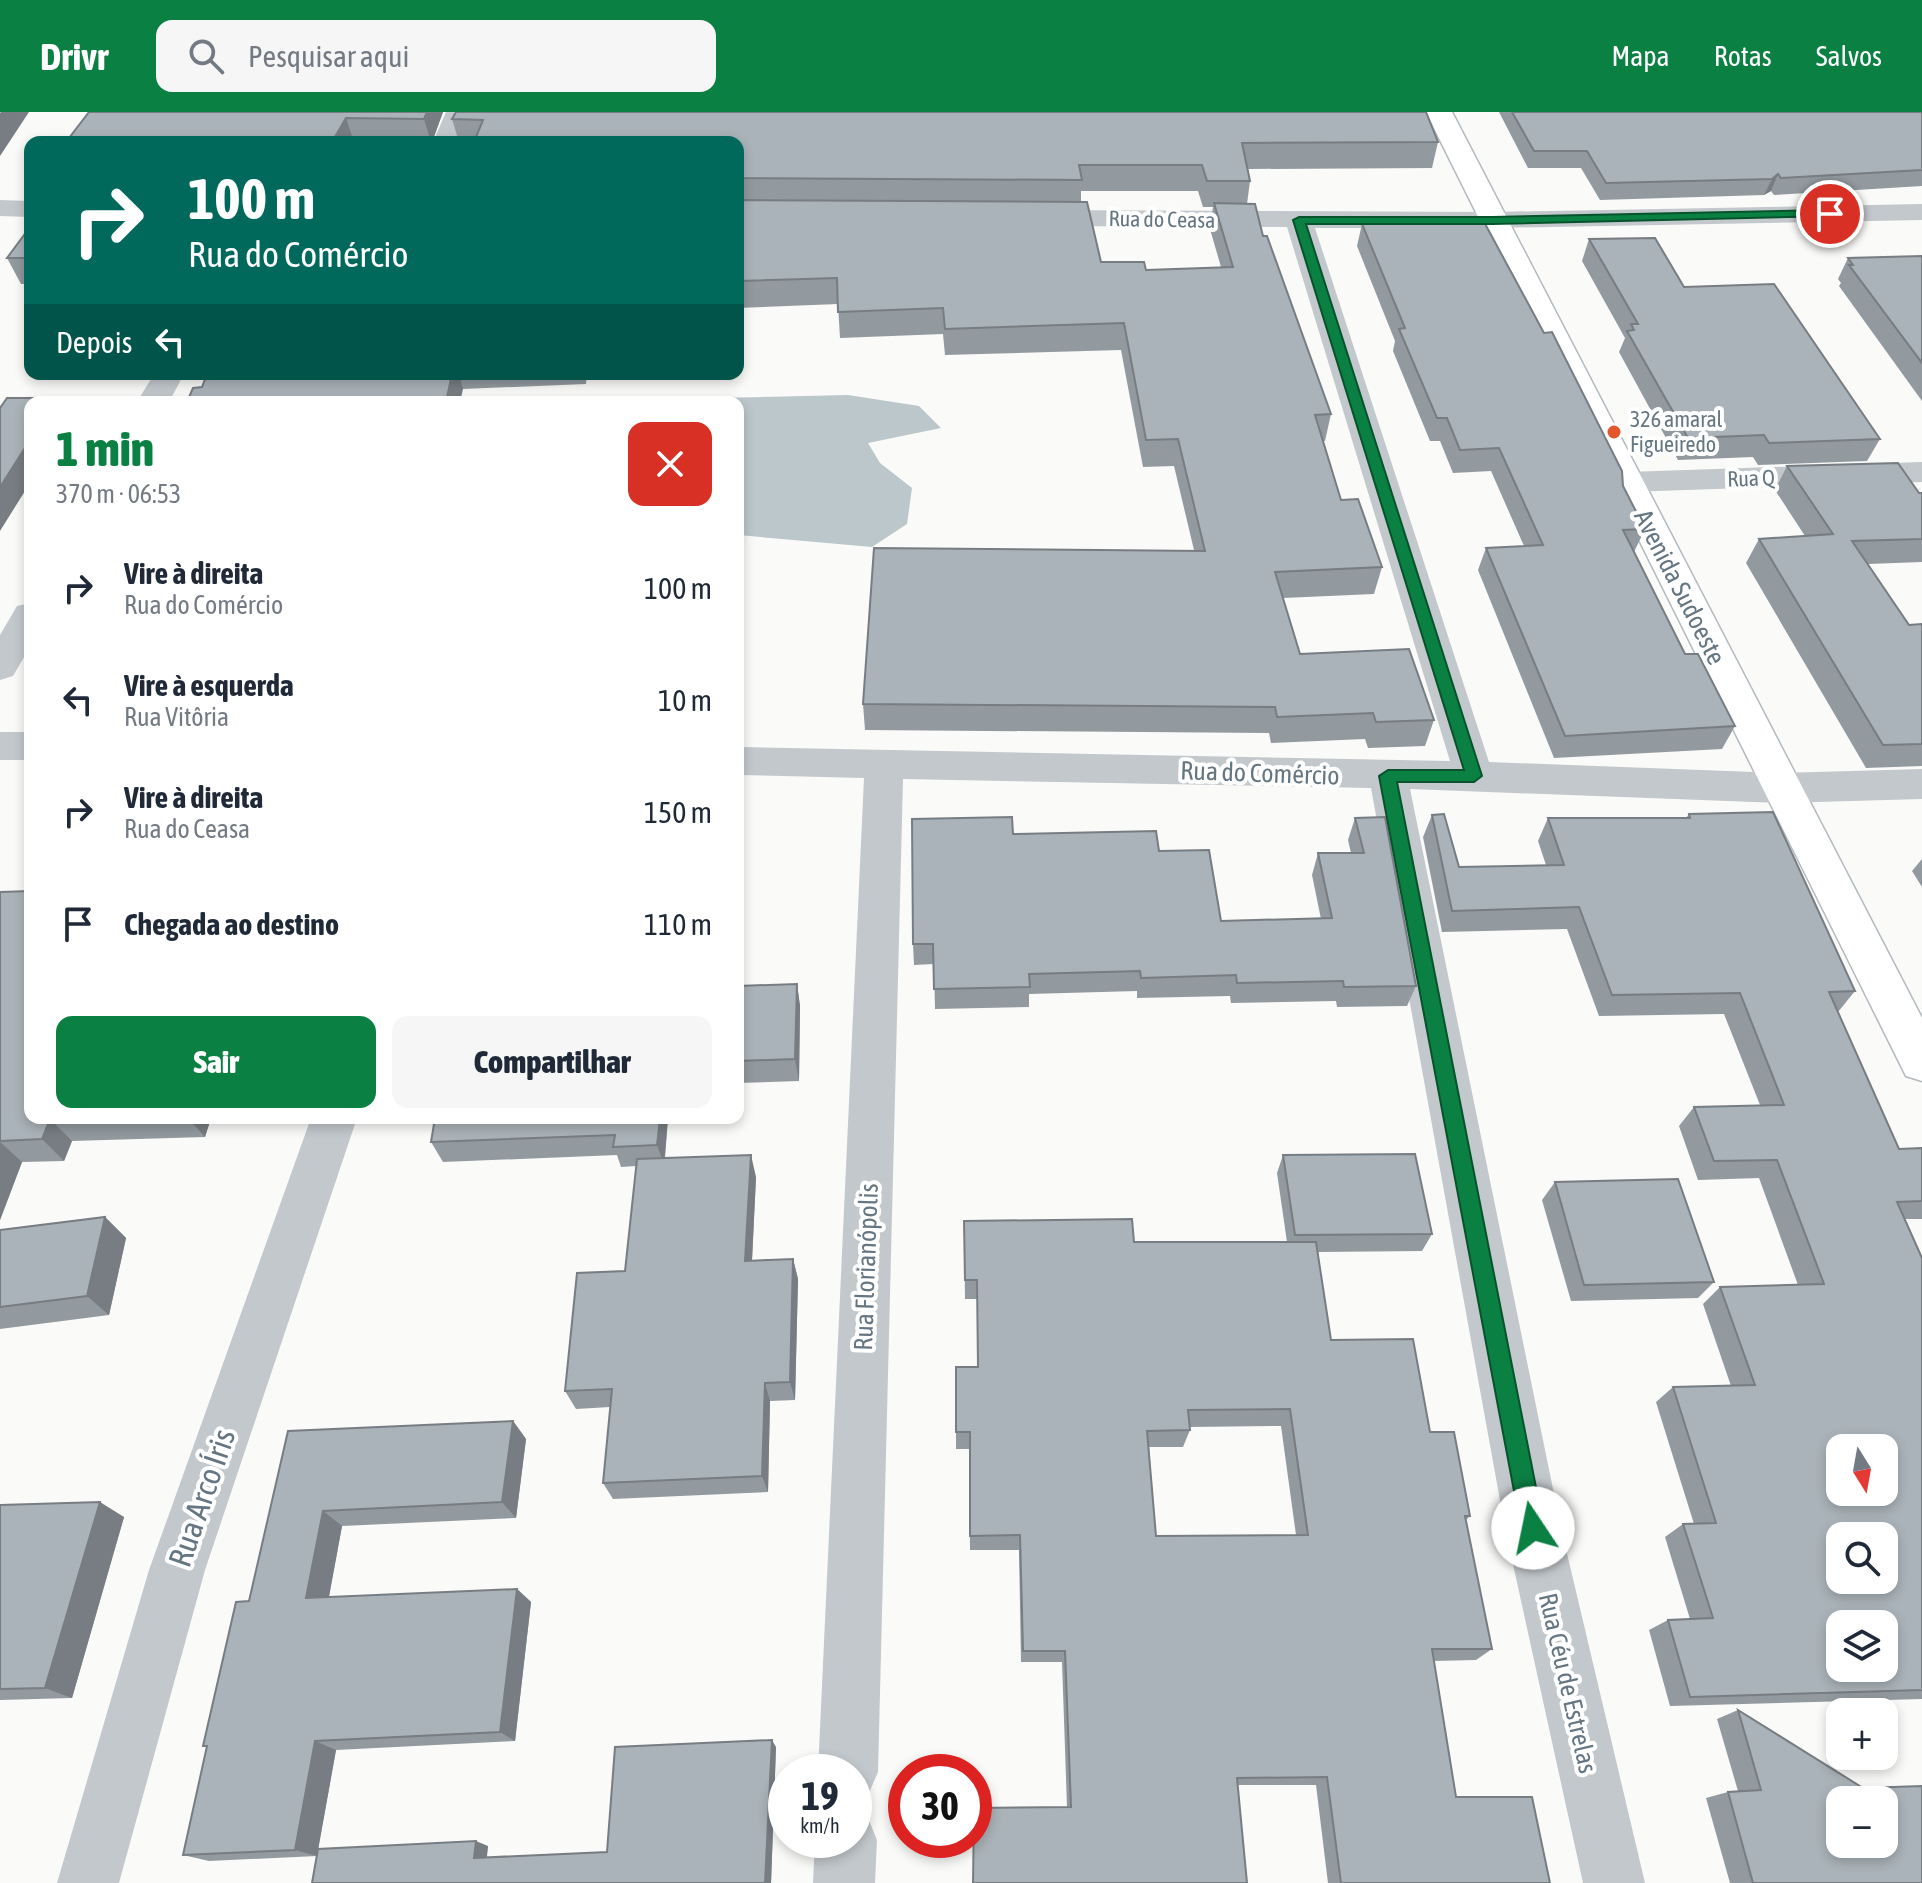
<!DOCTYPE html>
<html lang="pt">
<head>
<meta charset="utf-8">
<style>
	body { margin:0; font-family:"Asap Condensed",sans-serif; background:#f6f6f7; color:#1f2937; height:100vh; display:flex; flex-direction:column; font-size:30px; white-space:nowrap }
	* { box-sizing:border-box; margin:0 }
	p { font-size:26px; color:#747a83 }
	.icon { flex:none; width:44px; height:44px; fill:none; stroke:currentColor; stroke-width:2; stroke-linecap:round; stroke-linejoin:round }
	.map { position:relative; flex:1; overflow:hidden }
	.side { position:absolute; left:24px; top:284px; width:720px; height:728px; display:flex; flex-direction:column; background:#fff; border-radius:16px; box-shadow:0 4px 12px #0003 }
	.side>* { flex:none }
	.guide { position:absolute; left:24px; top:24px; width:720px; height:244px; border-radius:16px; box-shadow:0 4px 12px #0003; background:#00695c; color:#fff; overflow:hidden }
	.needle { width:52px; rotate:169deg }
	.fabs { position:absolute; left:1826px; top:1322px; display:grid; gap:16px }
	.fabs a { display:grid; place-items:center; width:72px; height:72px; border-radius:16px; background:#fff; box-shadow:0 4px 12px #0003; font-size:40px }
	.speed { position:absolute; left:768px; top:1642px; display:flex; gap:16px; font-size:40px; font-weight:700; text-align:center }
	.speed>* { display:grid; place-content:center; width:104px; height:104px; border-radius:50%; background:#fff; box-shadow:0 4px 12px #0003; line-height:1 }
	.speed small { font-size:20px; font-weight:400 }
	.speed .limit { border:12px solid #d22; background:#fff; color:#111 }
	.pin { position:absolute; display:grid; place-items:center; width:68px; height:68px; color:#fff; margin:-34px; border:4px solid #fff; border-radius:50%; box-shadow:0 2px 8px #0007 }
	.me { position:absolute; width:88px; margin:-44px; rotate:349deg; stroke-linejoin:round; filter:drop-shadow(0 0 6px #0008) }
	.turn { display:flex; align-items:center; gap:28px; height:168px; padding:0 32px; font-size:36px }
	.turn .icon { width:104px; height:104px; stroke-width:2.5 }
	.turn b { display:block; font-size:56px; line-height:68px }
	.then { display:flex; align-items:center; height:76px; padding:0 32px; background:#0003; gap:16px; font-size:30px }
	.round { display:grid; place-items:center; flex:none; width:84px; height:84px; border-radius:16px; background:#f6f6f7 }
	.headline { display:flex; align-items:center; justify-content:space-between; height:136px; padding:0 32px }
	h1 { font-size:48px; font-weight:800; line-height:60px; color:#0b8043 }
	.action { display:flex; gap:16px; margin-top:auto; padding:16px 32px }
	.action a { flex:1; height:92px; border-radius:16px; background:#0b8043; color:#fff; font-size:32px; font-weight:800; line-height:92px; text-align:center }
	.action a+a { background:#f6f6f7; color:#1f2937 }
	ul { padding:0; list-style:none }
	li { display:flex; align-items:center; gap:24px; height:112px; padding:0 32px }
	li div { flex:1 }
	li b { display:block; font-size:30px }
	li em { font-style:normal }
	header { display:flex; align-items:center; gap:48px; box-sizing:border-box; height:112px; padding:0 40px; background:#0b8043; color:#fff }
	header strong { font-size:38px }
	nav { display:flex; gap:44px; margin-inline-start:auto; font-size:28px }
	.search { width:560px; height:72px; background:#f6f6f7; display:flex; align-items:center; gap:20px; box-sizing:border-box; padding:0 28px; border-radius:16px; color:#747a83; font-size:30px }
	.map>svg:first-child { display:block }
	.water { fill:#bbc7cb }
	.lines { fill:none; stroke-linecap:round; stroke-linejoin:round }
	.secondary-casing { stroke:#b3babf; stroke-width:3 }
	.street { fill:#c3c8cc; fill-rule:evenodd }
	.secondary { fill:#fff; fill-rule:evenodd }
	.wall { fill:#929a9f; fill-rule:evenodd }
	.shaded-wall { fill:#777d82 }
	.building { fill:#aab3b9; stroke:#777d82; stroke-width:2; fill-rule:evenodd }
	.route { fill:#0b8043; stroke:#07532c; stroke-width:2 }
	.poi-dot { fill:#e4572e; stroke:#fff; stroke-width:3 }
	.labels { text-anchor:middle; stroke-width:8; stroke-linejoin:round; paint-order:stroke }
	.far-street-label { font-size:22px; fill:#657683; stroke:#fff }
	.far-poi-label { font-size:22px; fill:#657683; stroke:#fff; text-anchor:start }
	.street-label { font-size:26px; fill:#657683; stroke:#fff }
	.near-street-label { font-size:32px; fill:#657683; stroke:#fff }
</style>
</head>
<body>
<header>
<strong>Drivr</strong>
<div class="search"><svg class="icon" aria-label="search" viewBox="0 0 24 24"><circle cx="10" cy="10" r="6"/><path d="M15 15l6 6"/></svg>Pesquisar aqui</div>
<nav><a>Mapa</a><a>Rotas</a><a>Salvos</a></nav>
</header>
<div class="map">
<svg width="1922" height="1771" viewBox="0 0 1922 1771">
	<rect width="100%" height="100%" fill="#fafaf8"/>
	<polygon class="water" points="848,283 919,294 941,316 868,331 880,351 912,376 907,412 872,435 738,423 738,290 700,290 716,286"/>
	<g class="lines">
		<defs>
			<polygon id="secondary" points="1426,0 1452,0 1922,906 1922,969 1906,964"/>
		</defs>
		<use href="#secondary" class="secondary-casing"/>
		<g class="street">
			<polygon points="446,0 472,0 459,30 433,30"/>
			<polygon points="0,88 30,89 30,105 0,104"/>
			<polygon points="1922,92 1922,108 1492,116 1315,116 1489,650 1781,661 1922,657 1922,687 1781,691 1410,677 1561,1416 1645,1771 1583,1771 1505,1416 1371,676 903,667 878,1660 869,1681 854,1688 854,1660 818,1660 864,666 738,663 738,635 1450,649 1287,115 1032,114 1022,112 1018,106 1022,100 1032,98 1492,100"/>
			<polygon points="154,262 184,262 169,290 137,290"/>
			<polygon points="1922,350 1922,370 1628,380 1616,377 1611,370 1616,363 1628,360"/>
			<polygon points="30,491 30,535 13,564 0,568 0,523 17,494"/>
			<rect x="0" y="620" width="30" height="28"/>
			<polygon points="311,1006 357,1006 205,1458 119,1771 57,1771 149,1458"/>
			<polygon points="854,1701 868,1706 877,1728 875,1771 813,1771 815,1728 854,1728"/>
		</g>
		<use href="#secondary" class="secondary"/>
	</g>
	<g class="wall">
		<polygon points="89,0 443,0 432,30 66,30"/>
		<polygon points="1499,0 1922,0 1922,74 1774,83 1771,79 1764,83 1600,88 1581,56 1528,56"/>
		<path d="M 452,7 L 1438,30 L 1432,56 L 1248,57 L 1250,69 L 1247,92 L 1263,124 L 1331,302 L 1325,329 L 1323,329 L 1341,388 L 1382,455 L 1374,482 L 1283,486 L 1300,542 L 1434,608 L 1425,634 L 1368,636 L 1365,627 L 1271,631 L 1269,621 L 865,618 L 863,592 L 1194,438 L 1174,354 L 1143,355 L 1121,238 L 945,243 L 943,222 L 840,226 L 838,192 L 738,196 L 738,30 L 459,30 ZM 1081,79 L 1198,79 L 1203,95 L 1213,95 L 1210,117 L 1221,155 L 1146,158 L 1101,150 L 1081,90 Z"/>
		<polygon points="1362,112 1623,374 1645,417 1634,440 1685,542 1735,614 1722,637 1554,646 1478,458 1486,436 1524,434 1491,359 1453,361 1440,329 1430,329 1393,239 1395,229 1357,134"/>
		<polygon points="30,115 30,172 21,172 7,146"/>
		<polygon points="1589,127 1684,175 1880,327 1867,349 1758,353 1753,345 1678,348 1619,240 1625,226 1582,149"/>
		<polygon points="1922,144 1922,289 1839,174 1841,171 1838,167 1848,146"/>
		<polygon points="207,262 587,262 586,272 463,277 202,275"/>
		<polygon points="1787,354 1922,381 1922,450 1868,452 1909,513 1922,512 1922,654 1866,656 1746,451 1759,427 1805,424 1775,378"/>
		<polygon points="1689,702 1855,879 1838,900 1899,1037 1922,1036 1922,1107 1905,1107 1922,1146 1922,1587 1670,1594 1649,1518 1668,1508 1690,1507 1665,1425 1683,1412 1694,1412 1656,1290 1673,1275 1731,1274 1703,1192 1720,1175 1798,1173 1759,1066 1698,1068 1679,1014 1694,995 1760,993 1724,902 1599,904 1567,817 1442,820 1423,725 1432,703 1459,755 1546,753 1538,729 1548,706 1686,706"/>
		<polygon points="1355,706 1416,874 1407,894 1337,895 1336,889 1231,891 1230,884 1137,886 1137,879 1029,882 1029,895 935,897 934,852 914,853 913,832 1013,722 1159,739 1221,809 1321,807 1312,763 1318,741 1351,741 1348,728"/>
		<polygon points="1922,747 1922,775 1912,759"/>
		<polygon points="0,780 30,1006 211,1006 205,1025 72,1029 64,1049 22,1050 0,1108"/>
		<polygon points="797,872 800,894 799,969 738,971 738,874"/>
		<polygon points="435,1006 668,1006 665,1046 756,1065 752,1148 793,1147 798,1167 795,1288 770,1289 768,1380 613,1387 603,1371 610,1295 576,1297 565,1279 625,1159 636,1054 621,1055 617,1043 443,1050 431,1030"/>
		<path d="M 1283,1043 L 1432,1122 L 1422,1139 L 1318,1140 L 1331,1228 L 1430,1320 L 1470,1404 L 1466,1408 L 1492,1537 L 1476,1548 L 1434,1549 L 1456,1685 L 1550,1771 L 1328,1771 L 1316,1673 L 1238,1673 L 1067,1695 L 1062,1550 L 1021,1550 L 1019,1438 L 970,1438 L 969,1337 L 956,1337 L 956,1255 L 978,1255 L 977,1187 L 965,1187 L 964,1109 L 1134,1130 L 1287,1130 L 1277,1061 ZM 1281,1314 L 1296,1423 L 1156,1424 L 1149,1335 L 1183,1335 L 1190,1318 L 1189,1315 Z"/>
		<polygon points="1555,1070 1714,1170 1698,1186 1571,1189 1542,1088"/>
		<polygon points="105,1105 126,1126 109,1203 0,1217 0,1118"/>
		<polygon points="513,1309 526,1327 516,1406 342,1414 329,1485 517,1477 531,1490 515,1629 336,1638 318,1737 488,1734 487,1745 607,1740 776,1635 771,1771 317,1744 209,1749 183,1743 207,1635 203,1634 249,1489 288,1319"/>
		<polygon points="0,1393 124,1405 72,1586 0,1588"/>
		<polygon points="1738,1598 1863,1676 1922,1771 1730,1771 1706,1686 1728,1680 1738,1679 1717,1607"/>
	</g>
	<g class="shaded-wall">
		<polygon points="1,0 29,0 0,44 0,1"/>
		<polygon points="427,0 443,0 432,30 431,30 424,7"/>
		<polygon points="346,6 354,30 332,30"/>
		<polygon points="1778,62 1771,79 1764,83 1772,67"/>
		<polygon points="452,262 459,262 463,277 460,290 446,290"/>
		<polygon points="30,328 30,371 0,419 0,375"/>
		<polygon points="797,872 800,894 799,969 795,947"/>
		<polygon points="188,1006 211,1006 205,1025"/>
		<polygon points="660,1006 668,1006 664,1053 657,1033"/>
		<polygon points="50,1007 72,1029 64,1049 42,1027"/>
		<polygon points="0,1030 22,1050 0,1108"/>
		<polygon points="751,1043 756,1065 751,1169 745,1149"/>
		<polygon points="105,1105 126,1126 109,1203 87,1184"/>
		<polygon points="793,1147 798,1167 795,1288 790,1270"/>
		<polygon points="765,1271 770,1289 768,1380 762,1364"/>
		<polygon points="513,1309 526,1327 516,1406 502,1390"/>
		<polygon points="100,1390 124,1405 72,1586 45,1576"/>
		<polygon points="323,1399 342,1414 326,1500 306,1486"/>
		<polygon points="517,1477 531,1490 515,1629 500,1620"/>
		<polygon points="772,1628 776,1635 771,1771 765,1771"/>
		<polygon points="315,1629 336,1638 317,1744 295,1738"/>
		<polygon points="476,1729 488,1734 486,1750 474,1746"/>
	</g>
	<g class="building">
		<polygon points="89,0 427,0 424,7 346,6 332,30 66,30"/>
		<polygon points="456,0 1426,0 1438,30 1242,31 1250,69 1207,69 1202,53 1079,53 1082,68 738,66 738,30 474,30 483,8 452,7"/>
		<polygon points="1512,0 1922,0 1922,58 1781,66 1778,62 1772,67 1606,71 1587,39 1534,39"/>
		<polygon points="738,88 1087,90 1101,150 1144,150 1146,158 1233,155 1214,91 1255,92 1263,124 1267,124 1331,302 1315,303 1341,388 1358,387 1382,455 1275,460 1300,542 1409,537 1434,608 1376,610 1373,601 1277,605 1275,595 863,592 874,436 1205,439 1178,327 1146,328 1124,211 945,217 943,196 838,200 837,166 738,169"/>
		<polygon points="1483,108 1544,221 1552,220 1622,359 1623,374 1645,417 1623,418 1685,542 1698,542 1735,614 1565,624 1486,436 1543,433 1499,336 1460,338 1447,306 1437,306 1399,217 1405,216 1362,112"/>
		<polygon points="30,115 30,146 7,146"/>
		<polygon points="1655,126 1684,175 1774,172 1880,327 1769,331 1764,323 1688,326 1627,219 1634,218 1631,212 1638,212 1589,127"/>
		<polygon points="1922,144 1922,251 1849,153 1853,153 1848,146"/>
		<polygon points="207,262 452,262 446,290 187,290 193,276 202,275"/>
		<polygon points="7,286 57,286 55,290 30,290 30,328 0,375 0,296"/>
		<polygon points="1898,351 1919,381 1922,381 1922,427 1852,429 1909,513 1922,512 1922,632 1883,633 1759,427 1833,422 1787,354"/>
		<path d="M 1773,700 L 1855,879 L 1829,880 L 1899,1037 L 1922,1036 L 1922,1089 L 1897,1090 L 1922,1146 L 1922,1578 L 1690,1585 L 1668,1508 L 1713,1506 L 1683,1412 L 1716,1411 L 1673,1275 L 1755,1273 L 1720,1175 L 1824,1172 L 1777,1048 L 1714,1049 L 1694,995 L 1784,993 L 1740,881 L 1612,883 L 1579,795 L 1452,799 L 1432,703 L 1444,702 L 1459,755 L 1564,753 L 1548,706 L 1690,706 L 1689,702 ZM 1840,1336 L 1884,1336 L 1884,1380 L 1840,1380 ZM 1840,1424 L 1884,1424 L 1884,1468 L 1840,1468 ZM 1840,1512 L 1884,1512 L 1884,1556 L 1840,1556 Z"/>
		<polygon points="1012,705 1013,722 1156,719 1159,739 1209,738 1221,809 1332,806 1318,741 1364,741 1355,706 1385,705 1416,874 1344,875 1343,869 1237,871 1236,863 1141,866 1140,859 1029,862 1030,875 934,877 933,832 913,832 912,707"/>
		<polygon points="30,779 30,1006 79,1006 50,1007 42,1027 0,1029 0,780"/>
		<polygon points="797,872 795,947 738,949 738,874"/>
		<polygon points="435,1006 660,1006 657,1033 613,1035 615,1023 431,1030"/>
		<polygon points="1415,1042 1432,1122 1295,1123 1283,1043"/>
		<polygon points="751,1043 745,1149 793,1147 790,1270 765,1271 762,1364 603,1371 612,1277 565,1279 577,1161 625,1159 637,1047"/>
		<polygon points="1678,1067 1714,1170 1584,1173 1555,1070"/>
		<polygon points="105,1105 87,1184 0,1195 0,1118"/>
		<path d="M 1132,1107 L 1134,1130 L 1316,1130 L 1331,1228 L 1413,1227 L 1430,1320 L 1454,1320 L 1470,1404 L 1465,1404 L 1492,1537 L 1432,1537 L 1456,1685 L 1532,1685 L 1550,1771 L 1341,1771 L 1327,1665 L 1237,1666 L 1247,1771 L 973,1771 L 974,1696 L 1071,1695 L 1065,1539 L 1023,1539 L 1020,1423 L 970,1424 L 970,1320 L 956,1320 L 956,1255 L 978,1255 L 977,1168 L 965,1168 L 964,1109 ZM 1290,1297 L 1308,1423 L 1156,1424 L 1147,1319 L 1190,1318 L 1188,1298 Z"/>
		<polygon points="513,1309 502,1390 323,1399 306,1486 517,1477 500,1620 315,1629 295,1738 183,1743 207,1634 203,1634 236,1490 249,1489 288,1319"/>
		<polygon points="100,1390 45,1576 0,1577 0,1393"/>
		<path d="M 1738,1598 L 1863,1676 L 1922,1674 L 1922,1771 L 1753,1771 L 1728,1680 L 1761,1678 ZM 1840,1688 L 1884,1688 L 1884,1732 L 1840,1732 Z"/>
		<polygon points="772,1628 765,1771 312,1771 318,1737 476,1729 474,1746 607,1740 615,1635"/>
	</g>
	<polygon class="route" points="1830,98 1836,102 1834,104 1492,112 1306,112 1482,664 1474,670 1397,670 1544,1416 1541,1424 1533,1427 1525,1424 1521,1416 1379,664 1388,658 1464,658 1293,108 1299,105 1492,105"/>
	<circle class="poi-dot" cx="1614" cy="320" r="8"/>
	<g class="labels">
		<g class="far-street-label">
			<text transform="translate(1162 107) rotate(1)" y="8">Rua do Ceasa</text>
			<text transform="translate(1751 366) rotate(-2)" y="8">Rua Q</text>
		</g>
		<g class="far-poi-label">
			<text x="1630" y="315">326 amaral<tspan x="1630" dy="25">Figueiredo</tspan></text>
		</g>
		<g class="street-label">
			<text transform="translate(1680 475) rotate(63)" y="9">Avenida Sudoeste</text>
			<text transform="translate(1260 661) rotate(2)" y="9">Rua do Comércio</text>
			<text transform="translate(866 1155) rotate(-88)" y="9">Rua Florianópolis</text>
			<text transform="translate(1568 1571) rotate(77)" y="9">Rua Céu de Estrelas</text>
		</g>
		<g class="near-street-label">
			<text transform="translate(202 1386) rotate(-71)" y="11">Rua Arco Íris</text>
		</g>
	</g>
</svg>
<div class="fabs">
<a><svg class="needle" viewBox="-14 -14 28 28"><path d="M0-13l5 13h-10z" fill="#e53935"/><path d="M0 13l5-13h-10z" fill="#747a83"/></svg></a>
<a><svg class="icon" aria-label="search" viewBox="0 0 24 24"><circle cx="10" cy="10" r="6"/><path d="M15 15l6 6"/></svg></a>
<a><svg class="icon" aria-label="layers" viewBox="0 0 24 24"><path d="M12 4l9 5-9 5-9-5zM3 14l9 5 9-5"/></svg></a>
<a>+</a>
<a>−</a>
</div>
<div class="speed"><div>19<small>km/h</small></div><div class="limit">30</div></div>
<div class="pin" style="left:1830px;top:102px;background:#d93025"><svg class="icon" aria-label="arrive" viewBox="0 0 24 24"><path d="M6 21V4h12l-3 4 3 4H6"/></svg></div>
<svg class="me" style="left:1533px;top:1416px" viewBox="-20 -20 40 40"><circle r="19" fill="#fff"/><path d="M0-13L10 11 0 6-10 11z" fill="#0b8043"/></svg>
<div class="guide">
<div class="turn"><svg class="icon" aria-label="right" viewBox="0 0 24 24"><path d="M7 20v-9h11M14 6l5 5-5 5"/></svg><div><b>100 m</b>Rua do Comércio</div></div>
<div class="then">Depois<svg class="icon" aria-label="left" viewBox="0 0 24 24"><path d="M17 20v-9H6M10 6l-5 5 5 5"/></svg></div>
</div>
<section class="side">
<div class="headline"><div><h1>1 min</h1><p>370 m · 06:53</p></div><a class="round" style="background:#d93025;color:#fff"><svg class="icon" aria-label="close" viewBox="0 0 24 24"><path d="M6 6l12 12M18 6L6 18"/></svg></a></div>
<ul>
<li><svg class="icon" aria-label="right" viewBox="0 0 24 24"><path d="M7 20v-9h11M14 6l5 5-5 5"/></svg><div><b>Vire à direita</b><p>Rua do Comércio</p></div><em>100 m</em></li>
<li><svg class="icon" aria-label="left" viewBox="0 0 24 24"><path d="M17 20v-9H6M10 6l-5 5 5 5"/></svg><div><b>Vire à esquerda</b><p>Rua Vitôria</p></div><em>10 m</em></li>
<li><svg class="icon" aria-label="right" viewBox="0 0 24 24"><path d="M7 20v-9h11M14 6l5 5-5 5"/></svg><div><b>Vire à direita</b><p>Rua do Ceasa</p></div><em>150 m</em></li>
<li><svg class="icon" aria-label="arrive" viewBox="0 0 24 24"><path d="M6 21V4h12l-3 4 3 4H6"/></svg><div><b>Chegada ao destino</b></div><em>110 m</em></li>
</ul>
<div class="action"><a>Sair</a><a>Compartilhar</a></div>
</section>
</div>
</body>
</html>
